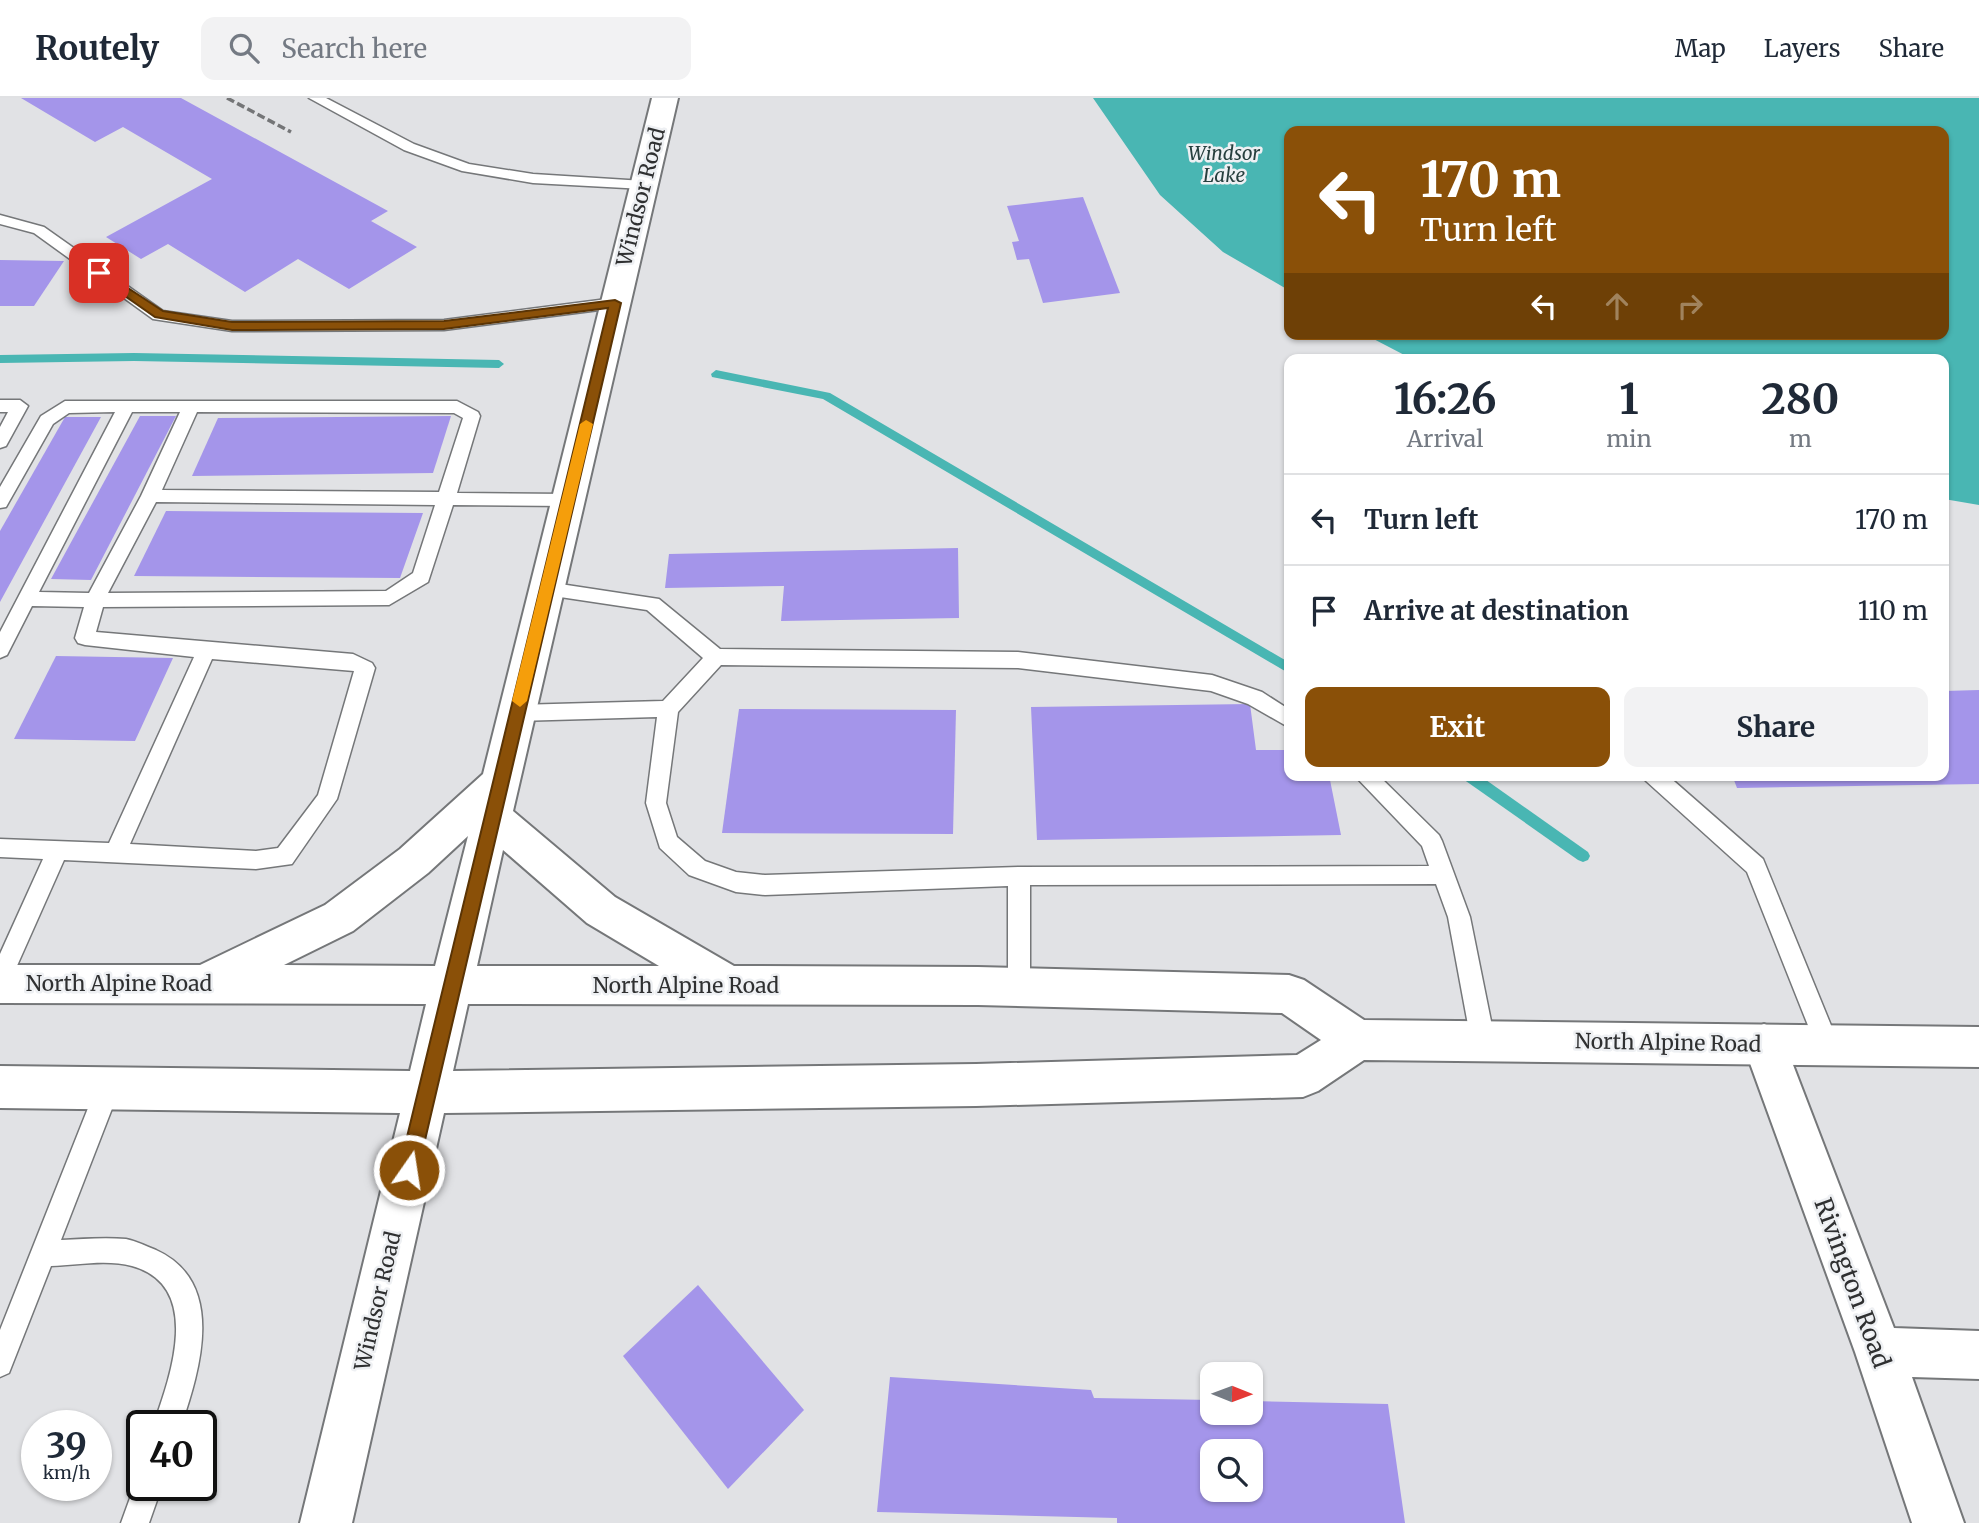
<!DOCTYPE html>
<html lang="en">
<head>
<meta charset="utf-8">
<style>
	body { margin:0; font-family:Merriweather,serif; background:#f2f2f3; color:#1f2937; height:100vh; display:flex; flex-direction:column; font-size:26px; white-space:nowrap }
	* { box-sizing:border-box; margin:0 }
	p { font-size:23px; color:#747a83 }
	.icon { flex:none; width:38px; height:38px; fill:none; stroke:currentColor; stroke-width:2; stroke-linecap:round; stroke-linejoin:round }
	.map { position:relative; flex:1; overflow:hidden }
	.details { position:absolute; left:1284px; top:256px; width:665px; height:427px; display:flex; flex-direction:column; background:#fff; border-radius:14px; box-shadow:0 2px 5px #0004 }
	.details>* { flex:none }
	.banner { position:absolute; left:1284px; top:28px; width:665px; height:214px; border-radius:14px; box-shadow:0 2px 5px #0004; background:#8a5008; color:#fff; overflow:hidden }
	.needle { width:46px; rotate:91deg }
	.fabs { position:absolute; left:1200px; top:1264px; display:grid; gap:14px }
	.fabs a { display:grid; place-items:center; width:63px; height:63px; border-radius:14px; background:#fff; box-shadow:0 2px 5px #0004; font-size:35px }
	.speed { position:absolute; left:21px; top:1312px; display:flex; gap:14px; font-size:35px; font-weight:700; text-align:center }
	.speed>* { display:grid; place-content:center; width:91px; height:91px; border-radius:50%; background:#fff; box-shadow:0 2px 5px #0004; line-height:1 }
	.speed small { font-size:18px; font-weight:400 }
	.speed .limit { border:4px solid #111; border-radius:10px; background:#fff; color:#111 }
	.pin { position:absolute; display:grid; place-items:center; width:60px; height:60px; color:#fff; margin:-30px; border-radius:14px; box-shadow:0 4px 10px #0006 }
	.me { position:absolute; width:77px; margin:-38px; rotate:13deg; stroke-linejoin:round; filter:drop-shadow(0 0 5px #0008) }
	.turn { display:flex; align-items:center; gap:24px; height:147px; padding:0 21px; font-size:32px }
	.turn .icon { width:91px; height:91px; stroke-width:2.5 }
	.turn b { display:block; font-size:49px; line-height:60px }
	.lanes { display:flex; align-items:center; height:66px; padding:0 21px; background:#0003; justify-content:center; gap:35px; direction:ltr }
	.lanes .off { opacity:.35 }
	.eta { display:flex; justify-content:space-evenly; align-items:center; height:119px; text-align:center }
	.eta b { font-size:42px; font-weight:700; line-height:49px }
	.button { display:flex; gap:14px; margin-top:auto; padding:14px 21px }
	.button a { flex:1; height:80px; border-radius:14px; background:#8a5008; color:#fff; font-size:28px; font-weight:700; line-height:80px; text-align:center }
	.button a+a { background:#f2f2f3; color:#1f2937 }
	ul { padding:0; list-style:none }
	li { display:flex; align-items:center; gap:21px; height:91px; padding:0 21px; border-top:2px solid #e0e1e3 }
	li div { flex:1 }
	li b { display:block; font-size:26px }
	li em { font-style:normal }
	header { display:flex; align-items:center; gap:42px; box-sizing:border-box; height:98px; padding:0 35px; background:#fff; border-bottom:2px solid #e0e1e3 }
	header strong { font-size:33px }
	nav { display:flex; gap:38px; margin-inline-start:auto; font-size:24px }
	.search { width:490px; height:63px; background:#f2f2f3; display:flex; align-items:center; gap:18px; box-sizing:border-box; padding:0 24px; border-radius:14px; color:#747a83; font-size:26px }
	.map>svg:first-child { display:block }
	.water { fill:#49b6b3 }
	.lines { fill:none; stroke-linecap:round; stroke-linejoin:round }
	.stream { fill:#49b6b3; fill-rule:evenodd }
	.building { fill:#a495ea; fill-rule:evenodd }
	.lane-casing { stroke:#757779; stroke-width:3 }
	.street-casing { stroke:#757779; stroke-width:4 }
	.secondary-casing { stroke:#757779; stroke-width:4 }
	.lane { fill:#fff; fill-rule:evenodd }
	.street { fill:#fff; fill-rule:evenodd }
	.secondary { fill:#fff; fill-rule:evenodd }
	.rail { stroke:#747577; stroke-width:3.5; stroke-dasharray:8 3.5; stroke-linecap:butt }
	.route { fill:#8a5008; stroke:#5a3405; stroke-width:2 }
	.slow { fill:#f59e0b }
	.labels { text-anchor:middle; stroke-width:5; stroke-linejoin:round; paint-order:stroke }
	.far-water-label { font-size:19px; font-style:italic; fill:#263f3e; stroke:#eef0f3 }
	.street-label { font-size:21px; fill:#2f3031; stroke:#eef0f3 }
	.near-street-label { font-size:24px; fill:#2f3031; stroke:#eef0f3 }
</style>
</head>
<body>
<header>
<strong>Routely</strong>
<div class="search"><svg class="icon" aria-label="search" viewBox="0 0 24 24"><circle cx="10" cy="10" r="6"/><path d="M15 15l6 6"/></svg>Search here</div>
<nav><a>Map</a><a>Layers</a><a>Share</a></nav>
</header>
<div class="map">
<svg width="1979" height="1425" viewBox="0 0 1979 1425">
	<rect width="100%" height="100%" fill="#e1e2e5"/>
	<polygon class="water" points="1093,0 1979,0 1979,407 1944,401 1944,261 1412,261 1364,236 1944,236 1944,33 1290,33 1290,193 1223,154 1160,97"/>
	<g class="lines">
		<g class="stream">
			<polygon points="134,255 499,262 504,266 499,270 134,263 0,265 0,257"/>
			<polygon points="716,272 830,295 1290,565 1290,576 823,301 712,279 711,276"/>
			<polygon points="1461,677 1479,677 1588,754 1590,758 1588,762 1583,764 1578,762 1463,681"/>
		</g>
	</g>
	<g class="building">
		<polygon points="21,0 181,0 388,113 371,123 417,149 349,191 298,161 245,194 168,146 141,161 106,139 212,81 123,29 95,44"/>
		<polygon points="1083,99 1120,195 1043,205 1029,161 1017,162 1012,144 1019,143 1007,108"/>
		<polygon points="0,162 64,163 34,208 0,208"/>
		<polygon points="140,318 176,318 91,482 51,481"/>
		<polygon points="451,318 433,375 192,378 218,320"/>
		<polygon points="65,319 101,319 0,504 0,433"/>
		<polygon points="166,413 423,415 400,480 134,478"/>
		<polygon points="958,450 959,520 781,523 784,488 665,490 669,456"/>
		<polygon points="56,558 173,560 135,643 14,641"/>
		<polygon points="1979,592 1979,686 1737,690 1732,677 1944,677 1944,593"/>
		<polygon points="1250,606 1256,652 1290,652 1290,677 1329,677 1341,737 1037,742 1031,609"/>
		<polygon points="739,611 956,612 953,736 722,735"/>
		<polygon points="698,1187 804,1312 728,1391 623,1258"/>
		<path d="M 890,1279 L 1091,1292 L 1094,1300 L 1213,1302 L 1213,1314 L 1251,1314 L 1251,1303 L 1388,1306 L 1405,1425 L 1117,1425 L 1117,1420 L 877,1414 ZM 1213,1353 L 1251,1353 L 1251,1391 L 1213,1391 Z"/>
	</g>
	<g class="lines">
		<defs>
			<g id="lane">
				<polygon points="309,0 326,0 414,46 469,66 533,76 644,83 651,87 644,91 533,85 462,73 404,52"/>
				<polygon points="0,117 44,129 163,213 232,223 444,222 615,200 623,205 615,210 444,232 232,233 153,221 34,135 0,126"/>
				<polygon points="0,302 20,302 28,308 6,348 0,350 0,329 8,314 0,314"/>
				<path d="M 65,303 L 457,303 L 478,314 L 480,318 L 457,395 L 568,396 L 574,397 L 577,402 L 574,407 L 568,408 L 453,407 L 428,484 L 389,507 L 103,509 L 96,534 L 353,556 L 372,565 L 375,570 L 337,701 L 292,766 L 256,771 L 64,762 L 8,888 L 0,891 L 0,856 L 43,761 L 0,759 L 0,741 L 109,745 L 194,559 L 85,547 L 78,545 L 75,540 L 84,509 L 32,508 L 7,557 L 0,560 L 0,534 L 115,314 L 69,315 L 53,326 L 6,409 L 0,410 L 0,389 L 41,318 ZM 132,314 L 180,314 L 141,398 L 89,495 L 39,494 ZM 197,314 L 454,315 L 463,320 L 439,394 L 162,392 ZM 156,404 L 435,407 L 413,475 L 386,493 L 108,495 ZM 212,561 L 354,573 L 318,697 L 278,750 L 256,753 L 130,746 Z"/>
				<polygon points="547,484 659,501 720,551 1018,554 1212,577 1262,594 1290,612 1290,630 1248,606 1211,593 1018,570 721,567 678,614 666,705 677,739 705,763 736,774 765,777 1019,769 1429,768 1422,748 1354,677 1378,677 1439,737 1442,743 1470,819 1495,943 1491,951 1483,954 1475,951 1471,943 1448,819 1436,786 1030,787 1030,889 1027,896 1019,900 1011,896 1008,889 1008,788 765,797 736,794 689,777 660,750 646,705 657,619 517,623 510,621 507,615 510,609 517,607 663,603 703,560 647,512 540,496 538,491 540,486"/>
				<polygon points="1643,677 1667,677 1763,761 1839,947 1835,955 1827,958 1819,955 1747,774 1646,683"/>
				<path d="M 108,978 L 116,982 L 120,990 L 61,1142 C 83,1141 104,1139 126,1141 C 136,1143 146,1148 156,1152 C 227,1184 200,1272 181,1328 L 153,1328 C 170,1280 204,1188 132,1168 C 107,1161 77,1167 51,1168 L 9,1275 L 0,1279 L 0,1232 L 96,990 L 100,982 Z"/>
				<polygon points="142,1377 142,1388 162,1388 149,1425 121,1425 138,1378"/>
			</g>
			<polygon id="street" points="1764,926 1779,932 1785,946 1894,1230 1979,1233 1979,1281 1912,1279 1964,1425 1912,1425 1855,1254 1743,946 1749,932"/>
			<path id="secondary" d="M 652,0 L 678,0 L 513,713 L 615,799 L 734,868 L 978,869 L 1289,877 L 1304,882 L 1364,922 L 1979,929 L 1979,969 L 1364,962 L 1318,993 L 1303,999 L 976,1008 L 444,1015 L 352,1425 L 300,1425 L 400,1015 L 0,1010 L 0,968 L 410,973 L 426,906 L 0,905 L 0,867 L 200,867 L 325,807 L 400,751 L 483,676 ZM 468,738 L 435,868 L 284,867 L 353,833 L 428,775 ZM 503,752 L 587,825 L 659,868 L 477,868 ZM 468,906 L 978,907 L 1282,915 L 1321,942 L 1297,957 L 976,966 L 453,973 Z"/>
		</defs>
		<use href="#lane" class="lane-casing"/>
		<use href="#street" class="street-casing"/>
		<use href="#secondary" class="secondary-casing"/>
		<use href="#lane" class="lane"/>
		<use href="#street" class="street"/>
		<use href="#secondary" class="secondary"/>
		<polyline class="rail" points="227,0 291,34"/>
	</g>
	<polygon class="route" points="99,171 163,213 232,224 444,223 615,202 621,205 418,1072 415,1079 409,1082 402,1079 399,1072 608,210 444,231 232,232 155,219 95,177 95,172"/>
	<polygon class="slow" points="586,322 593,326 527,603 520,609 512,603 580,326"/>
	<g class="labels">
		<g class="far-water-label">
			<text x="1224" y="62">Windsor<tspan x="1224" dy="22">Lake</tspan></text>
		</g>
		<g class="street-label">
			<text transform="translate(641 99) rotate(-76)" y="7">Windsor Road</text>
			<text x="119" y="893">North Alpine Road</text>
			<text x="686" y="895">North Alpine Road</text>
			<text transform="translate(1668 945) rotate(1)" y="7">North Alpine Road</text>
			<text transform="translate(378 1203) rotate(-77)" y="7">Windsor Road</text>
		</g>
		<g class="near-street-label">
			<text transform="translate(1852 1185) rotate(70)" y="8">Rivington Road</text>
		</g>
	</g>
</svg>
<div class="fabs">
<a><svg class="needle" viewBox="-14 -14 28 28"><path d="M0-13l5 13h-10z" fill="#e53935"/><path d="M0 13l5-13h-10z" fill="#747a83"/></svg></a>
<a><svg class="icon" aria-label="search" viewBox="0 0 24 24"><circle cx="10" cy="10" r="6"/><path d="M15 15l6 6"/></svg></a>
</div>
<div class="speed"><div>39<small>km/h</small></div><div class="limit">40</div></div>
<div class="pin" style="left:99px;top:175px;background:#d93025"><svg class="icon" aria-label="arrive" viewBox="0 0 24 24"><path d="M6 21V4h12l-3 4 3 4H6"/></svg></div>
<svg class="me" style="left:409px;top:1072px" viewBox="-20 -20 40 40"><circle r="17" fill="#8a5008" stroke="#fff" stroke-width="3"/><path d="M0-11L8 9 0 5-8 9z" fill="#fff"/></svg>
<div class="banner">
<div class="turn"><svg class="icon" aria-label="left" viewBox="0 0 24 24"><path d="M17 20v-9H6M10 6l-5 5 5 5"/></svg><div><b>170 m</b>Turn left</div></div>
<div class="lanes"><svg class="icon" aria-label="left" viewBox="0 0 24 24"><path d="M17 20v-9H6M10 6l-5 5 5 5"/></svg><svg class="icon off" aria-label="ahead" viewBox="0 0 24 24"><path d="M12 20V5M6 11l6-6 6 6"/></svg><svg class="icon off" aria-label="right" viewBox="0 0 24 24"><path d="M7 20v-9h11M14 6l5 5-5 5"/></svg></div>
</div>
<section class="details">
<div class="eta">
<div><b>16:26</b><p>Arrival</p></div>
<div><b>1</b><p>min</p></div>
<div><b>280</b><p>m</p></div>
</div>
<ul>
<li><svg class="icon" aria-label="left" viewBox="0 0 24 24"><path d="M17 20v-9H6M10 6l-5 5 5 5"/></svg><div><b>Turn left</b></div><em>170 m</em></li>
<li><svg class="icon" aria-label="arrive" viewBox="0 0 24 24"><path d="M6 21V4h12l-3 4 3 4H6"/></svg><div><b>Arrive at destination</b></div><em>110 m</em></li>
</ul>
<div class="button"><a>Exit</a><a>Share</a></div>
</section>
</div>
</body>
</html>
